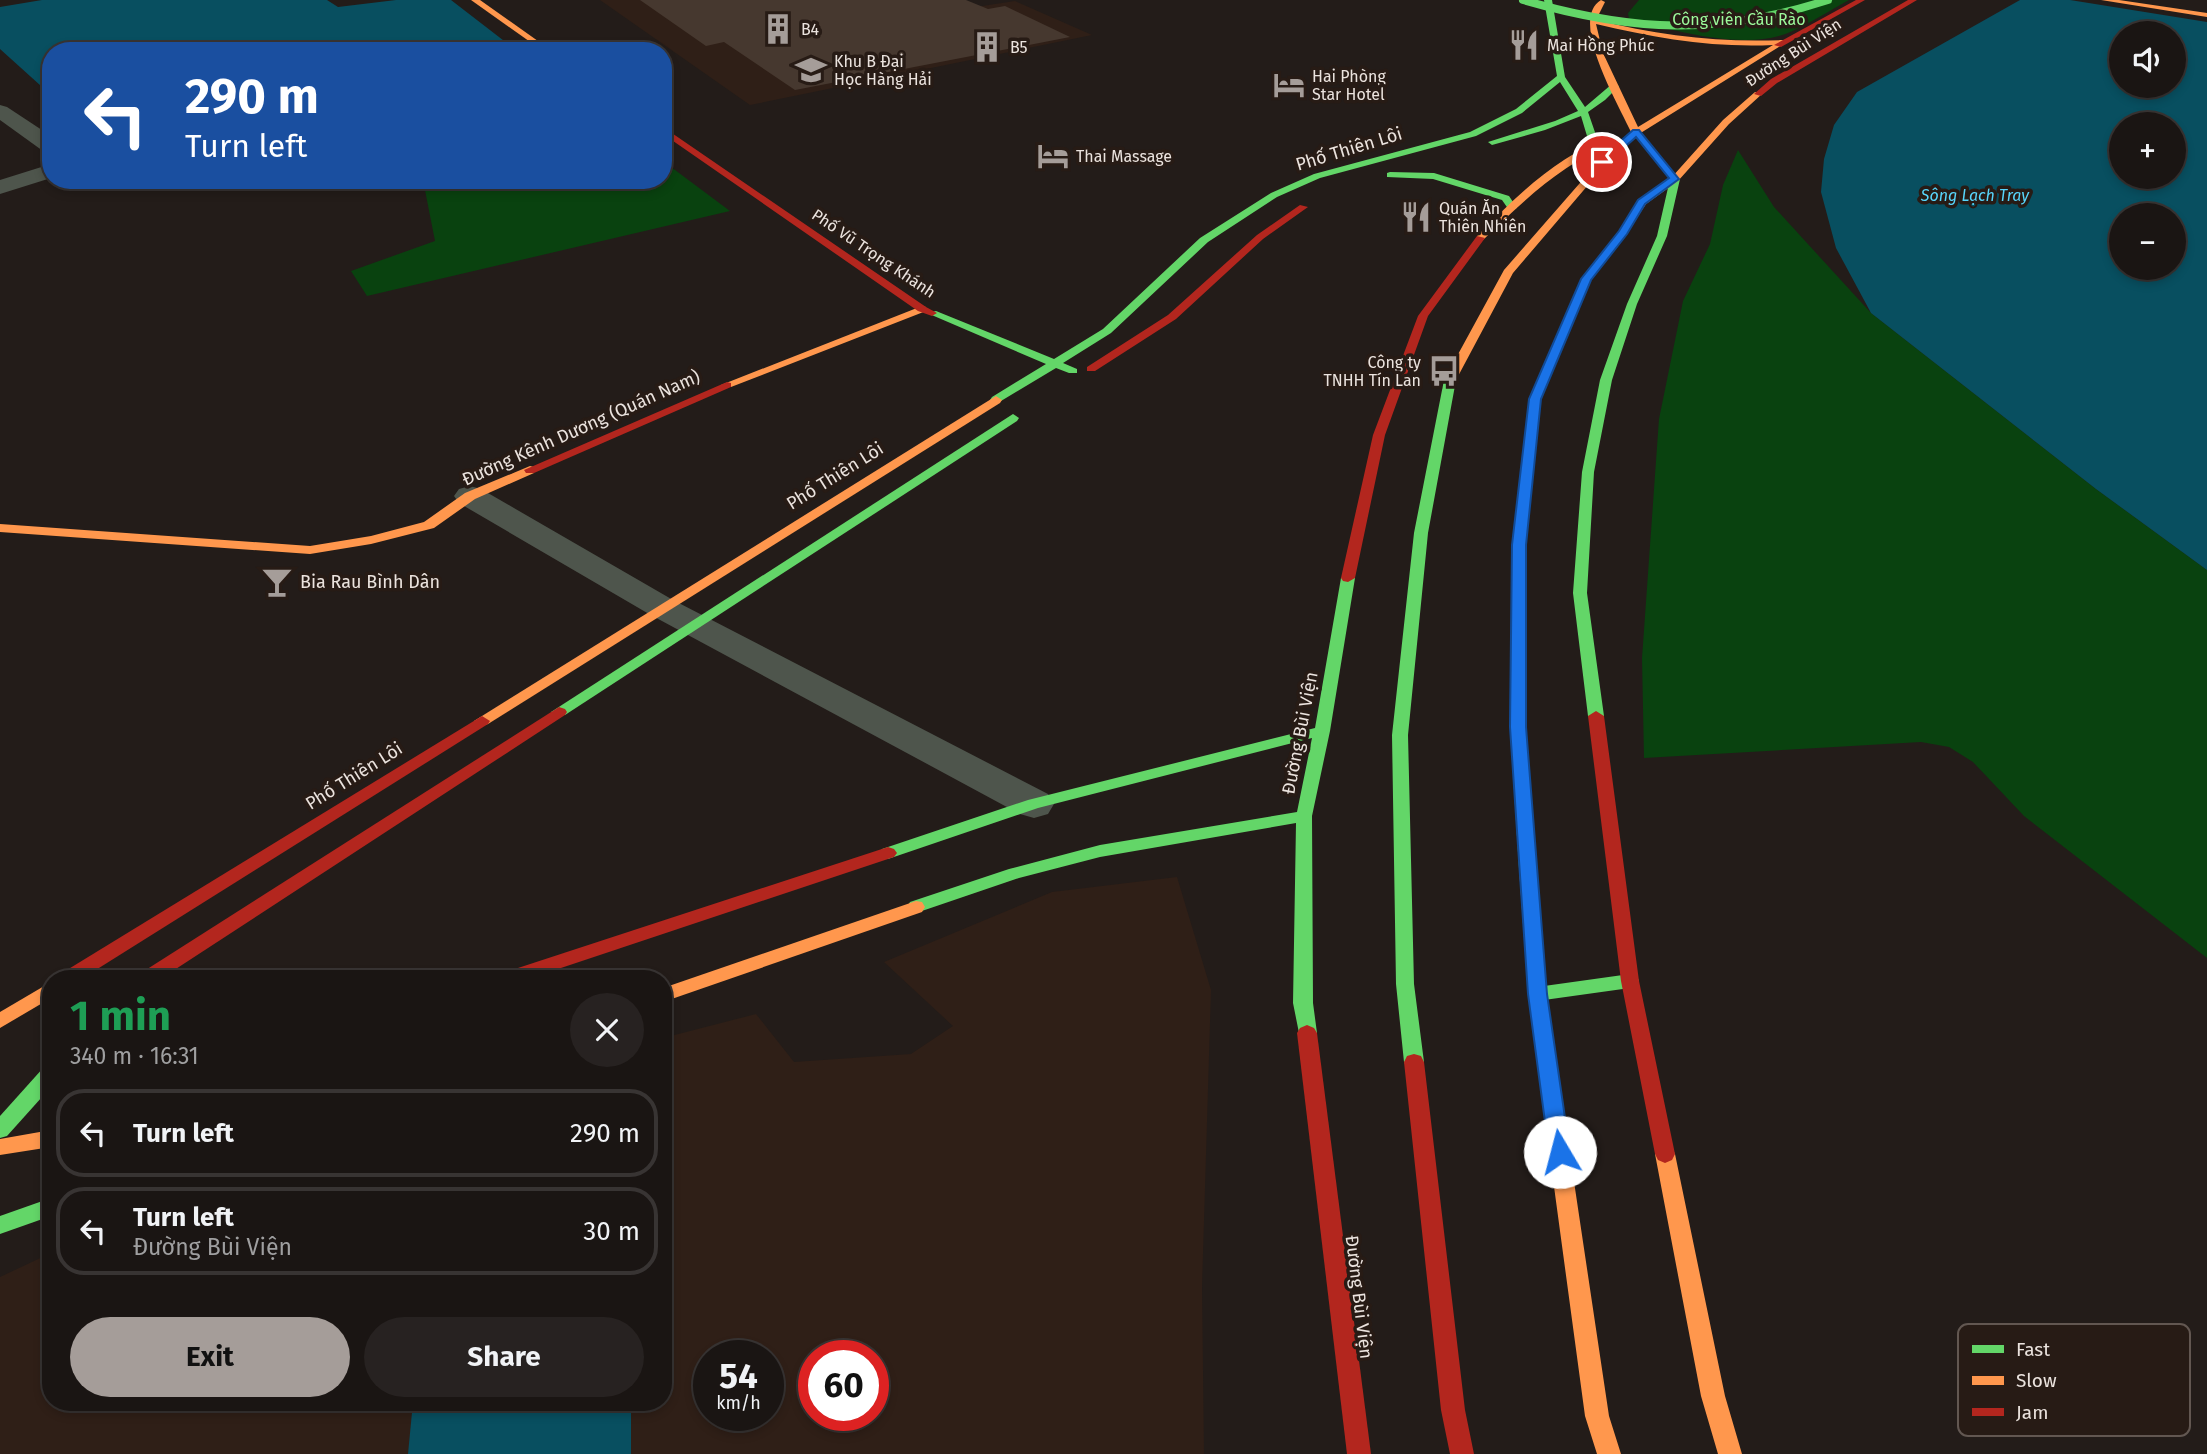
<!DOCTYPE html>
<html lang="en">
<head>
<meta charset="utf-8">
<style>
	body { margin:0; font-family:"Fira Sans",sans-serif; background:#272221; color:#f1f3f6; height:100vh; display:flex; flex-direction:column; font-size:26px; white-space:nowrap }
	* { box-sizing:border-box; margin:0 }
	p { font-size:23px; color:#9f9fa0 }
	.icon { flex:none; width:38px; height:38px; fill:none; stroke:currentColor; stroke-width:2; stroke-linecap:round; stroke-linejoin:round }
	.map { position:relative; flex:1; overflow:hidden }
	.side { position:absolute; left:42px; top:970px; width:630px; height:441px; display:flex; flex-direction:column; background:#1a1513; border-radius:28px; box-shadow:0 4px 10px #0003,0 0 0 2px #383433 }
	.side>* { flex:none }
	.guide { position:absolute; left:42px; top:42px; width:630px; height:147px; border-radius:28px; box-shadow:0 4px 10px #0003,0 0 0 2px #383433; background:#1a4fa0; color:#fff; overflow:hidden }
	.tools { position:absolute; left:2109px; top:21px; display:grid; gap:14px }
	.tools a { display:grid; place-items:center; width:77px; height:77px; border-radius:50%; background:#1a1513; box-shadow:0 4px 10px #0003,0 0 0 2px #383433; font-size:35px }
	.speed { position:absolute; left:693px; top:1340px; display:flex; gap:14px; font-size:35px; font-weight:700; text-align:center }
	.speed>* { display:grid; place-content:center; width:91px; height:91px; border-radius:50%; background:#1a1513; box-shadow:0 4px 10px #0003,0 0 0 2px #383433; line-height:1 }
	.speed small { font-size:18px; font-weight:400 }
	.speed .limit { border:10px solid #d22; background:#fff; color:#111 }
	.pin { position:absolute; display:grid; place-items:center; width:60px; height:60px; color:#fff; margin:-30px; border:4px solid #fff; border-radius:50%; box-shadow:0 2px 7px #0007 }
	.me { position:absolute; width:77px; margin:-38px; rotate:352deg; stroke-linejoin:round; filter:drop-shadow(0 0 5px #0008) }
	.turn { display:flex; align-items:center; gap:24px; height:147px; padding:0 28px; font-size:32px }
	.turn .icon { width:91px; height:91px; stroke-width:2.5 }
	.turn b { display:block; font-size:49px; line-height:60px }
	.round { display:grid; place-items:center; flex:none; width:74px; height:74px; border-radius:37px; background:#272221 }
	.head { display:flex; align-items:center; justify-content:space-between; height:119px; padding:0 28px }
	h1 { font-size:42px; font-weight:700; line-height:52px; color:#1e9e55 }
	.action { display:flex; gap:14px; margin-top:auto; padding:14px 28px }
	.action a { flex:1; height:80px; border-radius:42px; background:#a59d99; color:#111; font-size:28px; font-weight:700; line-height:80px; text-align:center }
	.action a+a { background:#272221; color:#f1f3f6 }
	ul { padding:0; list-style:none }
	li { display:flex; align-items:center; gap:21px; height:88px; margin:0 14px 10px; padding:0 14px; border:4px solid #383433; border-radius:28px }
	li div { flex:1 }
	li b { display:block; font-size:26px }
	li em { font-style:normal }
	.map>svg:first-child { display:block }
	.built { fill:#2f1f17; fill-rule:evenodd }
	.green { fill:#09420f }
	.water { fill:#084f60; fill-rule:evenodd }
	.pier { fill:#231c19 }
	.building { fill:#46382f }
	.lines { fill:none; stroke-linecap:round; stroke-linejoin:round }
	.street { fill:#4e554c; fill-rule:evenodd }
	.fast { fill:#63d668; fill-rule:evenodd }
	.slow { fill:#ff974d; fill-rule:evenodd }
	.jam { fill:#b3261e; fill-rule:evenodd }
	.fast-bridge { stroke:#63d668; stroke-width:8 }
	.route { fill:#1a73e8; stroke:#114b97; stroke-width:2 }
	.labels { text-anchor:middle; stroke-width:7; stroke-linejoin:round; paint-order:stroke }
	.far-park-label { font-size:16px; fill:#9cf99b; stroke:#271b15 }
	.far-poi-label { font-size:16px; fill:#ebe3de; stroke:#271b15; text-anchor:start }
	.far-street-label { font-size:16px; fill:#ebe3de; stroke:#271b15 }
	.far-water-label { font-size:16px; font-style:italic; fill:#57d6fc; stroke:#271b15 }
	.street-label { font-size:18px; fill:#ebe3de; stroke:#271b15 }
	.poi-label { font-size:18px; fill:#ebe3de; stroke:#271b15; text-anchor:start }
	.key { fill:#271b15; stroke:#625751; stroke-width:2 }
	.key-label { font-size:19px; fill:#ebe3de }
</style>
</head>
<body>
<div class="map">
<svg width="2207" height="1454" viewBox="0 0 2207 1454">
	<rect width="100%" height="100%" fill="#231c19"/>
	<g class="built">
		<polygon points="600,0 839,0 883,21 1015,1 1092,35 750,105"/>
		<path d="M 1177,877 L 1211,990 L 1202,1287 L 1204,1454 L 0,1454 L 0,1277 L 51,1253 L 51,1402 L 663,1402 L 663,1038 L 756,1014 L 794,1062 L 911,1054 L 953,1026 L 884,962 L 1052,892 ZM 709,1356 L 768,1356 L 768,1416 L 709,1416 ZM 814,1356 L 873,1356 L 873,1416 L 814,1416 Z"/>
	</g>
	<g class="green">
		<path d="M 1639,0 L 1849,0 C 1829,11 1809,24 1788,33 C 1743,51 1673,30 1629,19 L 1628,13 Z"/>
		<polygon points="1738,150 1774,207 1871,313 2096,489 2207,570 2207,958 2024,816 1973,762 1949,747 1921,742 1644,758 1642,658 1659,419 1683,301 1710,244 1723,185"/>
		<polygon points="663,161 730,211 367,296 351,271 435,241 423,180 663,180"/>
	</g>
	<g class="water">
		<polygon points="42,0 327,0 338,7 396,0 451,0 517,51 51,51 51,95 0,49 0,7"/>
		<path d="M 2020,0 L 2207,0 L 2207,570 L 2096,489 L 1871,313 L 1836,248 L 1821,192 L 1824,159 L 1834,125 L 1857,92 ZM 2121,33 L 2174,33 L 2174,86 L 2121,86 ZM 2121,124 L 2174,124 L 2174,177 L 2121,177 ZM 2121,215 L 2174,215 L 2174,268 L 2121,268 Z"/>
		<polygon points="413,1402 631,1402 631,1454 408,1454"/>
	</g>
	<polygon class="pier" points="2070,0 2207,0 2207,22"/>
	<polygon class="building" points="640,0 966,0 988,9 1005,6 1070,37 795,90 724,42 706,46"/>
	<g class="lines">
		<g class="street">
			<polygon points="0,105 7,107 51,136 51,152 43,151 0,120"/>
			<polygon points="51,164 51,178 0,194 0,180"/>
			<polygon points="470,486 481,489 673,600 1048,794 1054,804 1048,814 1034,818 1020,814 649,614 459,503 454,496 459,489"/>
		</g>
		<g class="fast">
			<polygon points="1544,0 1552,0 1565,77 1585,107 1612,84 1619,86 1605,100 1588,112 1606,164 1600,164 1590,146 1581,116 1545,130 1492,145 1488,142 1555,121 1578,111 1560,82 1522,113 1476,136 1320,178 1277,197 1208,242 1111,333 1063,363 1077,369 1077,373 1069,373 1056,368 996,404 990,400 992,397 1046,364 927,313 936,311 1054,359 1103,329 1200,238 1271,193 1314,174 1470,132 1516,109 1557,76"/>
			<polygon points="1390,172 1434,173 1509,196 1517,208 1509,210 1502,200 1433,179 1387,177 1387,173"/>
			<polygon points="1675,176 1680,179 1667,236 1637,304 1612,380 1594,472 1587,593 1604,716 1596,721 1588,716 1573,593 1582,472 1600,380 1627,304 1657,236 1670,179"/>
			<polygon points="1450,377 1456,380 1428,533 1408,735 1414,984 1424,1062 1421,1068 1414,1070 1407,1068 1404,1062 1396,984 1392,735 1414,533 1444,380"/>
			<polygon points="1013,414 1019,418 1017,421 565,715 553,715 551,712"/>
			<polygon points="1533,416 1539,420 1526,546 1526,727 1537,868 1534,872 1522,872 1519,868 1510,727 1512,546 1527,420"/>
			<polygon points="1348,574 1355,578 1330,731 1312,816 1313,1003 1317,1033 1314,1038 1307,1041 1300,1038 1293,1003 1296,823 1100,857 1019,878 916,913 910,912 907,907 910,902 1009,869 1100,845 1297,812 1312,738 1038,808 888,859 882,857 879,853 882,849 1028,800 1315,728 1341,578"/>
			<polygon points="1630,974 1637,976 1639,981 1637,986 1630,988 1537,1001 1530,999 1528,994 1530,989 1537,987"/>
			<polygon points="51,1065 51,1087 7,1136 0,1138 0,1116 44,1067"/>
			<polygon points="51,1198 51,1216 0,1234 0,1216"/>
		</g>
		<g class="slow">
			<polygon points="471,0 480,0 552,51 543,51"/>
			<path d="M 1601,0 L 1605,2 L 1596,20 C 1658,35 1719,43 1783,40 L 1787,42 L 1639,134 L 1606,164 L 1513,273 L 1456,380 L 1454,382 L 1446,382 L 1444,380 L 1504,270 L 1600,160 L 1631,132 C 1619,105 1568,20 1601,0 ZM 1596,24 C 1655,38 1713,48 1773,45 L 1638,127 L 1603,53 Z"/>
			<polygon points="2101,0 2119,0 2207,13 2207,17"/>
			<polygon points="1755,92 1762,94 1729,124 1678,181 1646,204 1626,234 1591,280 1541,399 1539,420 1537,423 1529,423 1529,399 1581,279 1619,231 1639,200 1672,177 1723,120"/>
			<path d="M 1611,137 L 1615,140 L 1614,142 C 1562,164 1523,201 1483,240 L 1477,240 L 1477,236 C 1515,198 1558,154 1611,137 Z"/>
			<polygon points="922,306 926,307 926,311 731,387 723,387 721,385"/>
			<polygon points="996,396 1002,400 1000,403 488,724 482,726 474,721"/>
			<polygon points="530,466 534,467 534,473 475,499 434,528 371,544 310,554 0,532 0,524 310,546 371,536 424,522 465,493"/>
			<polygon points="1528,862 1534,864 1537,868 1546,994 1609,1416 1621,1454 1597,1454 1585,1416 1528,994 1519,868 1522,864"/>
			<polygon points="916,901 922,902 925,907 922,912 663,1002 663,988"/>
			<polygon points="51,982 51,998 0,1028 0,1012"/>
			<polygon points="51,1130 51,1147 0,1155 0,1139"/>
			<polygon points="1665,1145 1672,1148 1675,1154 1725,1396 1742,1454 1718,1454 1701,1396 1655,1154 1658,1148"/>
		</g>
		<g class="jam">
			<polygon points="1856,0 1865,0 1781,47 1774,45"/>
			<polygon points="1908,0 1917,0 1777,83 1761,96 1754,94 1771,79"/>
			<polygon points="663,127 926,307 937,313 932,316 918,311 663,134"/>
			<polygon points="1300,205 1308,207 1263,239 1176,319 1095,371 1087,371 1087,367 1168,315 1257,235"/>
			<polygon points="1477,236 1485,238 1428,316 1385,435 1355,578 1348,582 1343,581 1341,578 1373,435 1418,316"/>
			<polygon points="727,382 731,383 731,387 534,473 526,473 524,470"/>
			<polygon points="559,707 565,709 567,712 565,715 162,978 139,978 141,973"/>
			<polygon points="1596,711 1604,716 1639,981 1675,1154 1672,1160 1665,1163 1658,1160 1655,1154 1621,981 1588,716"/>
			<polygon points="482,716 490,721 488,724 83,978 60,978 62,973"/>
			<polygon points="888,847 894,849 897,853 894,857 531,978 501,978 503,973"/>
			<polygon points="1307,1025 1314,1028 1317,1033 1371,1454 1347,1454 1297,1033 1300,1028"/>
			<polygon points="1414,1054 1421,1056 1424,1062 1465,1410 1474,1454 1450,1454 1441,1410 1404,1062 1407,1056"/>
		</g>
		<path class="fast-bridge" d="M 1523,0 C 1633,32 1718,36 1828,0"/>
	</g>
	<polygon class="route" points="1633,130 1639,130 1679,179 1645,204 1627,234 1591,280 1541,399 1526,545 1526,727 1547,994 1570,1152 1567,1158 1560,1161 1552,1158 1549,1152 1528,994 1510,727 1512,545 1529,399 1581,279 1619,231 1638,200 1669,178 1636,137 1606,164 1599,164 1599,160"/>
	<defs>
		<symbol id="building-bare" viewBox="-9 -9 18 18"><path d="M-4-6H4V6H1V3H-1V6H-4ZM-2.5-4.3h1.7v1.8h-1.7ZM.8-4.3h1.7v1.8H.8ZM-2.5-1h1.7V.8h-1.7ZM.8-1h1.7V.8H.8Z" fill="#a59d99" stroke="#271b15" stroke-width="2.5" paint-order="stroke"/></symbol>
		<symbol id="restaurant-bare" viewBox="-9 -9 18 18"><path d="M-5-6h1v4h1v-4h1v4h1v-4h1v5L-1.5 .5V6h-2V.5L-5-1ZM5-6V6H3V1.5H1.5Q1.5-4 5-6Z" fill="#a59d99" stroke="#271b15" stroke-width="2.5" paint-order="stroke"/></symbol>
		<symbol id="university-bare" viewBox="-9 -9 18 18"><path d="M0-5L7-2L0 1L-7-2ZM-4 1L0 2.5L4 1V4Q0 6-4 4Z" fill="#a59d99" stroke="#271b15" stroke-width="2.5" paint-order="stroke"/></symbol>
		<symbol id="hotel-bare" viewBox="-9 -9 18 18"><path d="M-6-4.5h1.5V1H6V5H4.5V3h-9V5H-6ZM-4 0a1.8 1.8 0 1 1 3.6 0ZM.5 0V-2.5h3Q6-2.5 6 0Z" fill="#a59d99" stroke="#271b15" stroke-width="2.5" paint-order="stroke"/></symbol>
		<symbol id="bus-bare" viewBox="-9 -9 18 18"><path d="M-5-6H5V4H4V6H2V4H-2V6H-4V4H-5ZM-3.5-4V0h7V-4ZM-3.5 1.2v1.5H-2V1.2ZM2 1.2v1.5H3.5V1.2Z" fill="#a59d99" stroke="#271b15" stroke-width="2.5" paint-order="stroke"/></symbol>
		<symbol id="bar-bare" viewBox="-9 -9 18 18"><path d="M-6-5H6L.8 .8V4.5H3.5V6h-7V4.5H-.8V.8Z" fill="#a59d99" stroke="#271b15" stroke-width="2.5" paint-order="stroke"/></symbol>
	</defs>
	<g fill-rule="evenodd">
		<use href="#building-bare" x="756" y="7" width="44" height="44"/>
		<use href="#restaurant-bare" x="1502" y="23" width="44" height="44"/>
		<use href="#building-bare" x="965" y="25" width="44" height="44"/>
		<use href="#university-bare" x="789" y="48" width="44" height="44"/>
		<use href="#hotel-bare" x="1267" y="63" width="44" height="44"/>
		<use href="#hotel-bare" x="1031" y="134" width="44" height="44"/>
		<use href="#restaurant-bare" x="1394" y="195" width="44" height="44"/>
		<use href="#bus-bare" x="1422" y="349" width="44" height="44"/>
		<use href="#bar-bare" x="255" y="560" width="44" height="44"/>
	</g>
	<g class="labels">
		<g class="far-park-label">
			<text x="1739" y="25">Công viên Cầu Rào</text>
		</g>
		<g class="far-poi-label">
			<text x="801" y="35">B4</text>
			<text x="1547" y="51">Mai Hồng Phúc</text>
			<text x="1010" y="53">B5</text>
			<text x="834" y="67">Khu B Đại<tspan x="834" dy="18">Học Hàng Hải</tspan></text>
			<text x="1312" y="82">Hai Phòng<tspan x="1312" dy="18">Star Hotel</tspan></text>
			<text x="1076" y="162">Thai Massage</text>
			<text x="1439" y="214">Quán Ăn<tspan x="1439" dy="18">Thiên Nhiên</tspan></text>
			<text x="1421" y="368" text-anchor="end">Công ty<tspan x="1421" dy="18">TNHH Tín Lan</tspan></text>
		</g>
		<g class="far-street-label">
			<text transform="translate(1793 52) rotate(-33)" y="6">Đường Bùi Viện</text>
			<text transform="translate(874 253) rotate(34)" y="6">Phố Vũ Trọng Khánh</text>
		</g>
		<g class="far-water-label">
			<text x="1975" y="201">Sông Lạch Tray</text>
		</g>
		<g class="street-label">
			<text transform="translate(1349 149) rotate(-17)" y="6">Phố Thiên Lôi</text>
			<text transform="translate(581 428) rotate(-24)" y="6">Đường Kênh Dương (Quán Nam)</text>
			<text transform="translate(835 476) rotate(-32)" y="6">Phố Thiên Lôi</text>
			<text transform="translate(1300 733) rotate(-79)" y="6">Đường Bùi Viện</text>
			<text transform="translate(354 776) rotate(-32)" y="6">Phố Thiên Lôi</text>
			<text transform="translate(1359 1297) rotate(83)" y="6">Đường Bùi Viện</text>
		</g>
		<g class="poi-label">
			<text x="300" y="588">Bia Rau Bình Dân</text>
		</g>
	</g>
	<rect x="1958" y="1324" width="232" height="112" rx="10" class="key"/>
	<rect x="1972" y="1345" width="32" height="8" fill="#63d668"/>
	<rect x="1972" y="1376" width="32" height="9" fill="#ff974d"/>
	<rect x="1972" y="1408" width="32" height="8" fill="#b3261e"/>
	<g class="key-label">
		<text x="2016" y="1356">Fast</text>
		<text x="2016" y="1387">Slow</text>
		<text x="2016" y="1419">Jam</text>
	</g>
</svg>
<div class="tools">
<a><svg class="icon" aria-label="sound" viewBox="0 0 24 24"><path d="M4 9h4l5-4v14l-5-4H4zM17 9q2 3 0 6"/></svg></a>
<a>+</a>
<a>−</a>
</div>
<div class="speed"><div>54<small>km/h</small></div><div class="limit">60</div></div>
<div class="pin" style="left:1602px;top:162px;background:#d93025"><svg class="icon" aria-label="arrive" viewBox="0 0 24 24"><path d="M6 21V4h12l-3 4 3 4H6"/></svg></div>
<svg class="me" style="left:1560px;top:1152px" viewBox="-20 -20 40 40"><circle r="19" fill="#fff"/><path d="M0-13L10 11 0 6-10 11z" fill="#1a73e8"/></svg>
<div class="guide">
<div class="turn"><svg class="icon" aria-label="left" viewBox="0 0 24 24"><path d="M17 20v-9H6M10 6l-5 5 5 5"/></svg><div><b>290 m</b>Turn left</div></div>
</div>
<section class="side">
<div class="head"><div><h1>1 min</h1><p>340 m · 16:31</p></div><a class="round"><svg class="icon" aria-label="close" viewBox="0 0 24 24"><path d="M6 6l12 12M18 6L6 18"/></svg></a></div>
<ul>
<li><svg class="icon" aria-label="left" viewBox="0 0 24 24"><path d="M17 20v-9H6M10 6l-5 5 5 5"/></svg><div><b>Turn left</b></div><em>290 m</em></li>
<li><svg class="icon" aria-label="left" viewBox="0 0 24 24"><path d="M17 20v-9H6M10 6l-5 5 5 5"/></svg><div><b>Turn left</b><p>Đường Bùi Viện</p></div><em>30 m</em></li>
</ul>
<div class="action"><a>Exit</a><a>Share</a></div>
</section>
</div>
</body>
</html>
